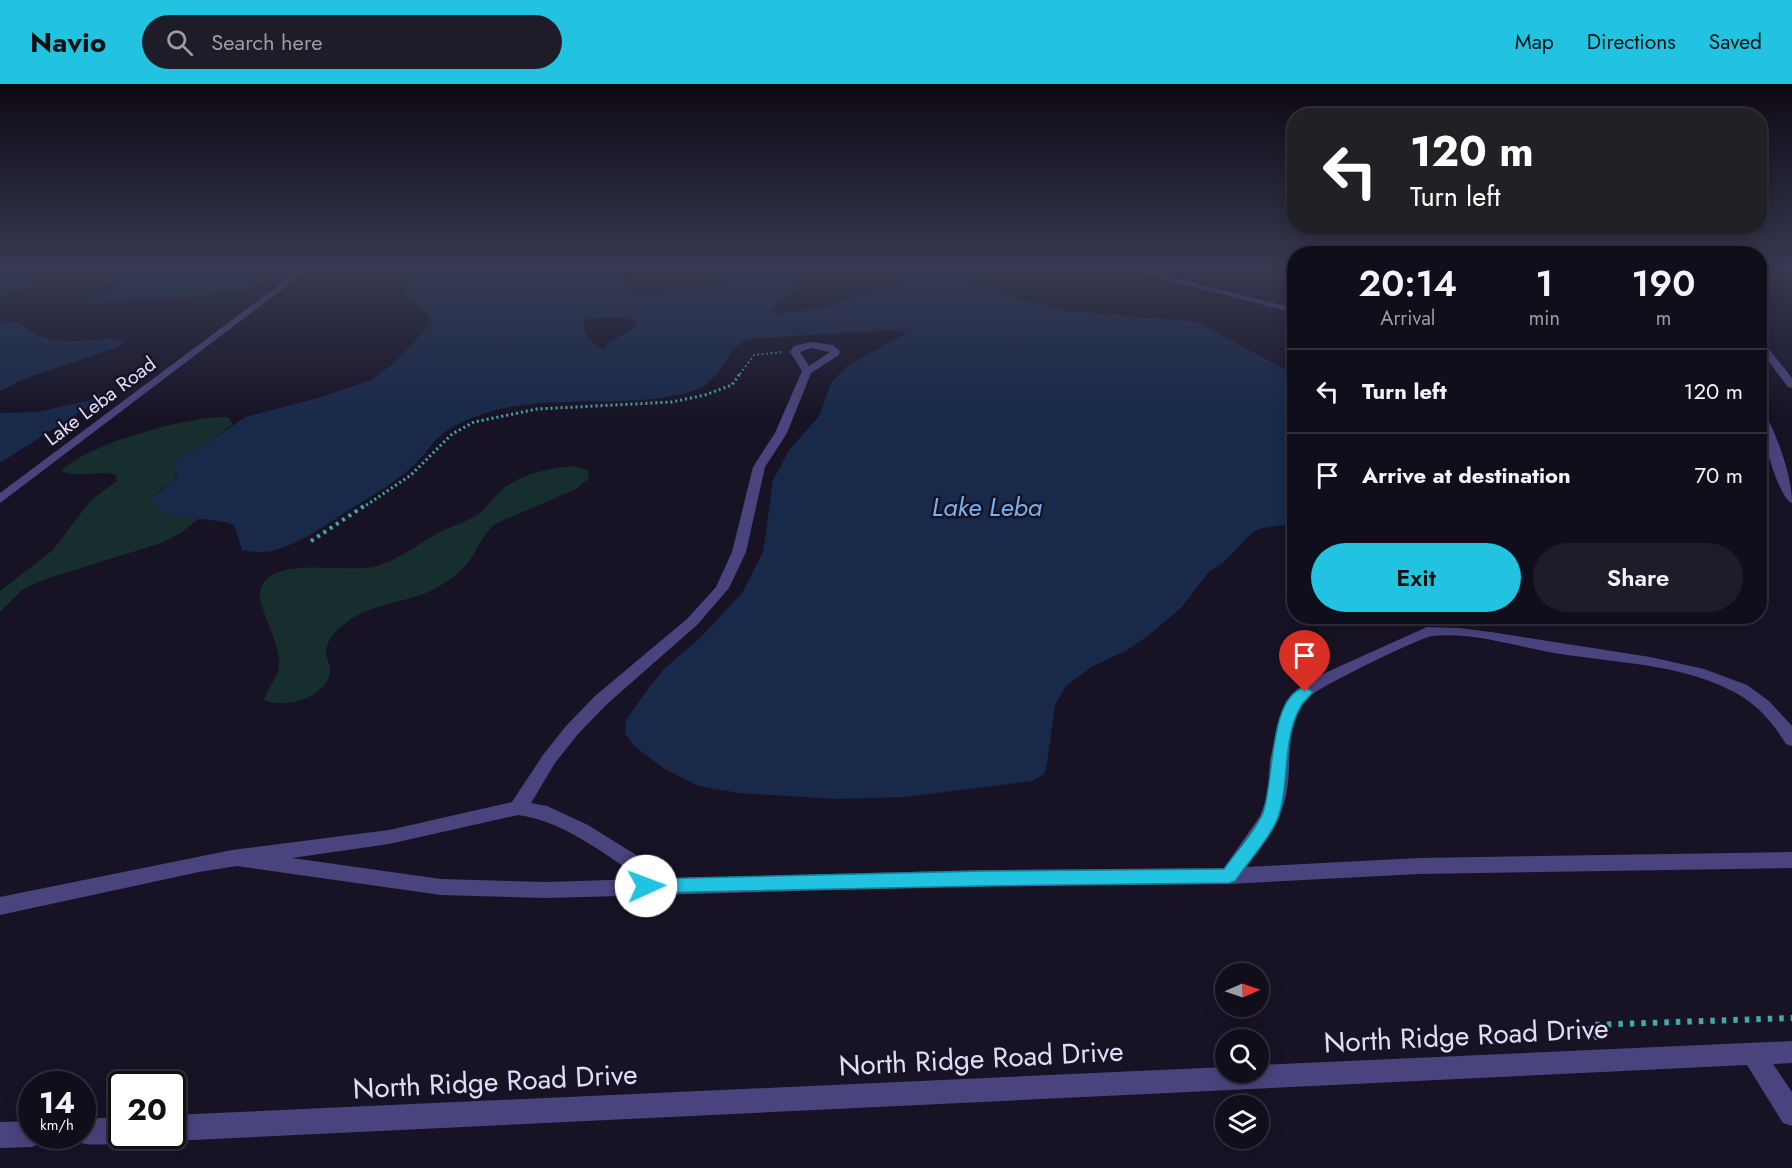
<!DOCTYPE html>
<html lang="en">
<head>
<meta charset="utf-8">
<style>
	body { margin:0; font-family:Jost,sans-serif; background:#1e1c29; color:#f1f3f6; height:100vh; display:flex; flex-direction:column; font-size:22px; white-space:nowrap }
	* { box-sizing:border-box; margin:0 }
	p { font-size:20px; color:#9c9ca3 }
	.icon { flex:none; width:33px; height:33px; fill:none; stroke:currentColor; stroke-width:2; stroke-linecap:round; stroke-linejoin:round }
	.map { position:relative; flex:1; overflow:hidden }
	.sheet { position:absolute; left:1287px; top:162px; width:480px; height:378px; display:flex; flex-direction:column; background:#110e1c; border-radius:24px; box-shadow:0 3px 15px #0003,0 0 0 2px #302e3b }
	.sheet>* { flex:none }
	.guide { position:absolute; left:1287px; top:24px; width:480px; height:126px; border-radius:24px; box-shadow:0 3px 15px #0003,0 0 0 2px #302e3b; background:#202124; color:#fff; overflow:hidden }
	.needle { width:39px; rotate:88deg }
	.buttons { position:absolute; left:1215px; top:879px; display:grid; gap:12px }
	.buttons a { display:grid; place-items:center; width:54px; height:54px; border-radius:50%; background:#110e1c; box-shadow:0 3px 15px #0003,0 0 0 2px #302e3b; font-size:30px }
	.speed { position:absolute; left:18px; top:987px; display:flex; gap:12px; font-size:30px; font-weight:700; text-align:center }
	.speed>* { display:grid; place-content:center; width:78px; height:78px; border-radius:50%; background:#110e1c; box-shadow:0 3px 15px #0003,0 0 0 2px #302e3b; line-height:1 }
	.speed small { font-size:15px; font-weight:400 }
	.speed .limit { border:3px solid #111; border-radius:9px; background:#fff; color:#111 }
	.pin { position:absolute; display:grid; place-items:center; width:51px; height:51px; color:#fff; margin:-62px -26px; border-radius:50% 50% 50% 0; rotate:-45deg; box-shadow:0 0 6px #0007 }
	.pin .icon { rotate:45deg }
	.me { position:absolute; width:66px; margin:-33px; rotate:88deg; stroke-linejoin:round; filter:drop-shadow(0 0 4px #0008) }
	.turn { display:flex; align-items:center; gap:21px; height:126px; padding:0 24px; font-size:27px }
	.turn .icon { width:78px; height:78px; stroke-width:2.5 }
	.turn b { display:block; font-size:42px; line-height:51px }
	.eta { display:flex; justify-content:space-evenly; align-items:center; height:102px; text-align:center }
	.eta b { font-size:36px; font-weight:600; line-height:42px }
	.cta { display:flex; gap:12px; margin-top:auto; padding:12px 24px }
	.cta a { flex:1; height:69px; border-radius:36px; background:#22c3e0; color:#111; font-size:24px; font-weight:600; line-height:69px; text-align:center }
	.cta a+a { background:#1e1c29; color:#f1f3f6 }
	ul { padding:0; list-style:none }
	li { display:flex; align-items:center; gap:18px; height:84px; padding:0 24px; border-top:2px solid #302e3b }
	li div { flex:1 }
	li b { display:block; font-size:22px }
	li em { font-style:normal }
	header { display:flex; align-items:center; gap:36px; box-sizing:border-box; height:84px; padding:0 30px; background:#22c3e0; color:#111 }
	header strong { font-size:28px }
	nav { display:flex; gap:33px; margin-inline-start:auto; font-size:21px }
	.search { width:420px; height:54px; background:#1e1c29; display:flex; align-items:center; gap:15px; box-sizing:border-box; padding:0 21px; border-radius:33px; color:#9c9ca3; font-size:22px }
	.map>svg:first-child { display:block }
	.green { fill:#172e2e }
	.water { fill:#182949; fill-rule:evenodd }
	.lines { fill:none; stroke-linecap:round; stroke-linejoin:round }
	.path-far3 { stroke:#41a9a8; stroke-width:2; stroke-dasharray:1.5 3; stroke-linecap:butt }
	.path-far2 { stroke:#41a9a8; stroke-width:3; stroke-dasharray:2 3; stroke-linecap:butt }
	.path-far1 { stroke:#41a9a8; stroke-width:4; stroke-dasharray:3 4.5; stroke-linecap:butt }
	.path { stroke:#41a9a8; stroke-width:6; stroke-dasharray:4.5 7; stroke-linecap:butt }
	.minor { fill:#49447e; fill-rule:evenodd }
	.route { fill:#22c3e0; stroke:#167f92; stroke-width:1.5 }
	.labels { text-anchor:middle; stroke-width:5; stroke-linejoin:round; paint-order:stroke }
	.far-street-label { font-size:20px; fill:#e1dcfa; stroke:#171325 }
	.water-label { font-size:26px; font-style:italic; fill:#78b0ec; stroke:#171325 }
	.near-street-label { font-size:28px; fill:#e1dcfa; stroke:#171325 }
</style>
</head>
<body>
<header>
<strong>Navio</strong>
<div class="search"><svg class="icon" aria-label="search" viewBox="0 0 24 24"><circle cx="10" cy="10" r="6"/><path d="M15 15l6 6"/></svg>Search here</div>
<nav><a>Map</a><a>Directions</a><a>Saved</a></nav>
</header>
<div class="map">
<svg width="1792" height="1084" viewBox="0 0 1792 1084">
	<rect width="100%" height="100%" fill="#171325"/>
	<g class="green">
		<path d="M 215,333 L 228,333 L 233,340 L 212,356 L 177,375 L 175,395 L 158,407 L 176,431 L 200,434 L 179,450 L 161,459 L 43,496 L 22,506 L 0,528 L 0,507 L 53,466 L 91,416 L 117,397 L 116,391 C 98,385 78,395 61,387 C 89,360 175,337 215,333 Z"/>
		<path d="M 575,382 L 588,386 L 589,394 L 576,405 L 495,440 C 474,459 477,478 449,496 C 440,502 430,508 420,511 C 397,519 367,523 347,538 C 337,545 327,555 326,567 C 326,575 332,583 330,590 C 323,615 285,625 264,616 C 267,606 275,597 278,587 C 285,561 254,522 261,504 C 275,469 350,492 380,481 C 403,473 422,457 444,446 C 455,441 466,438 477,431 C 487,424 493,413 503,405 C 522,389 551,384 575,382 Z"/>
	</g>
	<g class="water">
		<polygon points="0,183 59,183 28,195 40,198 35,202 0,212"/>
		<path d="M 93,183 L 293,183 C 245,215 194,212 140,215 C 123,216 105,220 88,220 L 86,217 L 114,207 L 116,203 L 94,194 L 62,194 Z"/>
		<path d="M 427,183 L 626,183 L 627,204 L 637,207 L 687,206 L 747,191 L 796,196 L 799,199 L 799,203 L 773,224 L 772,228 L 780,230 L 832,221 L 917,192 L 943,191 L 979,198 L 1005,207 L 1013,213 L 1069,227 L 1197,238 L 1294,290 L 1294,439 L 1263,444 L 1253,448 L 1224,478 L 1209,488 L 1181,524 L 1149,551 L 1126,567 L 1093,582 L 1066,602 L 1055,621 L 1047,680 L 1044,690 L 1032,697 L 904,713 L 839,715 L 739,709 L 699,702 L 666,686 L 634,662 L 625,649 L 626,636 L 650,602 L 665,584 L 702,552 L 742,509 L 763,468 L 773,396 L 790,365 L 819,332 L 831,299 L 847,282 L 907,249 L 890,246 L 748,255 C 725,264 723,297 693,307 C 612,331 525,299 448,346 C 434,354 427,369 416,379 C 396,398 372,412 349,426 C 328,440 306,455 282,464 C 269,469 255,469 242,466 L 234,441 C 212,432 164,438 151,417 C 159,405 171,401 177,391 L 174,380 L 177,375 L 212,356 L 245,333 L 318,314 L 371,296 L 393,280 L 432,239 L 426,228 L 403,211 L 402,205 L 411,193 ZM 619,233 L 634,236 L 638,239 L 630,247 L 607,260 L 605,266 C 593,262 584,251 583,238 L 587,235 Z"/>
		<path d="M 15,238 L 20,239 C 43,260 66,258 96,256 C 105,255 116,254 124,258 L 115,264 L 24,295 L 0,307 L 0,239 Z"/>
		<polygon points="91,316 97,317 0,379 0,329 37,328"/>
	</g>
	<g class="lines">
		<g class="path-far3">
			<polyline points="953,200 966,193"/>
			<polyline points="740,290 754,271 781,268"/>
		</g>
		<polyline class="path-far2" points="362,424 411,391 452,350 474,338 537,325 672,318 705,311 732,301 741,288"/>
		<polyline class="path-far1" points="311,457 364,422"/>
		<g class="path">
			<polyline points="1598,955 1589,941 1792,934"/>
			<polyline points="139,1060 158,1060"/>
		</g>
		<g class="minor">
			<polygon points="303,183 312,183 0,419 0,409"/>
			<polygon points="1119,183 1133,183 1294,224 1294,229"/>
			<polygon points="1760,257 1763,258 1792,294 1792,304 1788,303 1760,266"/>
			<path d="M 811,258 L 833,261 L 840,267 L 839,271 L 811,289 L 787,349 L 765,383 L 746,468 L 729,504 L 697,541 L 607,620 L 578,650 L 555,679 L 531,719 L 547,722 L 588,741 L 673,794 L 983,786 L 1224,784 L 1260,732 L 1268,711 L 1270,676 L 1279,638 L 1289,615 L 1299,604 L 1316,593 L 1427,543 L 1459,544 L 1491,548 L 1650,573 L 1704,585 L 1747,601 L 1769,617 L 1792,642 L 1792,662 L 1786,660 C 1773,639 1758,621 1736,609 C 1681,579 1614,579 1554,569 C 1515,562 1473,548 1432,552 C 1419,554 1321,602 1310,612 C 1283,637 1293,681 1286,712 C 1280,739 1261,761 1246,783 L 1419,774 L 1792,768 L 1792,784 L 1419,790 L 1229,800 L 983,802 L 547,814 L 441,811 L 237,782 L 199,788 L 0,831 L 0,813 L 232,766 L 389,746 L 512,718 L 543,671 L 566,642 L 595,612 L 687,535 L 716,503 L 732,468 L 753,383 L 775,349 L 802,287 L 790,268 L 794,262 ZM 811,264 L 830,268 L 809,282 L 800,268 ZM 518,731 C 564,737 604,770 642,795 L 547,798 L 441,795 L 292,774 L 389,760 Z"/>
			<path d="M 1760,327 L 1764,328 C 1777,351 1792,392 1792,419 C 1778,415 1758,341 1760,327 Z"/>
			<polygon points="1792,957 1792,979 1773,980 1792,1008 1792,1042 1783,1039 1747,981 172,1057 163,1052 172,1052 172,1031 1226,983 1226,988 1258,988 1258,981"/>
			<path d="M 122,1033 L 122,1052 L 132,1052 L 131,1055 C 115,1061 89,1063 73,1057 L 71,1052 L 82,1052 L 82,1035 Z"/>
			<polygon points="32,1037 32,1052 44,1052 41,1059 32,1063 0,1064 0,1038"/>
		</g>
	</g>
	<linearGradient id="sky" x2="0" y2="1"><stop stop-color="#0d0a14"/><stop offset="0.55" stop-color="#363951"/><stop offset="1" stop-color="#363951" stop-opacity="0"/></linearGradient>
	<rect width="1792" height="335" fill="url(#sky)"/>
	<path class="route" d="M 1305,603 L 1313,608 C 1309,613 1304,617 1301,622 C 1282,655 1290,696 1279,731 C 1272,752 1248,778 1235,797 L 1229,799 L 984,802 L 646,809 L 639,807 L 637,802 L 639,797 L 646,795 L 984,787 L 1224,785 C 1236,768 1253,750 1262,731 C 1275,702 1267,613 1305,603 Z"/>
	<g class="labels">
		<g class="far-street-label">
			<text transform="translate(100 317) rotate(-37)" y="7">Lake Leba Road</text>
		</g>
		<g class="water-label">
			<text x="987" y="432">Lake Leba</text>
		</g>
		<g class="near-street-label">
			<text transform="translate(1466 951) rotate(-3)" y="10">North Ridge Road Drive</text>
			<text transform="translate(981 974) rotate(-3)" y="10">North Ridge Road Drive</text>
			<text transform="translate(495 997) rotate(-3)" y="10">North Ridge Road Drive</text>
		</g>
	</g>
</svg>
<div class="buttons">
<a><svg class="needle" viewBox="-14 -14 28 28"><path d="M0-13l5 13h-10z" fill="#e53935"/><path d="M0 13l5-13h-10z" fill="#9c9ca3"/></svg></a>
<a><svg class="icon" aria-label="search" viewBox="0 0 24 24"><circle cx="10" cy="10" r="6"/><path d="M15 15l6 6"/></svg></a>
<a><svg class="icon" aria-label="layers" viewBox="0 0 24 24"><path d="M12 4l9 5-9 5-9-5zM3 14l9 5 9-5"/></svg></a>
</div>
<div class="speed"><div>14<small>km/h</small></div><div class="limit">20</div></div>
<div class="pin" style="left:1305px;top:608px;background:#d93025"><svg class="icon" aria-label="arrive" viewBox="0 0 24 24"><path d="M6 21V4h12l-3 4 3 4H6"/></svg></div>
<svg class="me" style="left:646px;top:802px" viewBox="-20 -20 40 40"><circle r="19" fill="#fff"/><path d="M0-13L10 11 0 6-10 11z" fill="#22c3e0"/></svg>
<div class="guide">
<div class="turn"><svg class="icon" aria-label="left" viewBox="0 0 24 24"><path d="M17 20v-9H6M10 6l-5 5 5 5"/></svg><div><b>120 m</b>Turn left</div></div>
</div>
<section class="sheet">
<div class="eta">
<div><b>20:14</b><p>Arrival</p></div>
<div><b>1</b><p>min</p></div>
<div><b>190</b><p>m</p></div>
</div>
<ul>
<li><svg class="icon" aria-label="left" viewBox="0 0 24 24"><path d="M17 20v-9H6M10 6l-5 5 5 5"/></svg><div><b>Turn left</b></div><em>120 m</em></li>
<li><svg class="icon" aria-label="arrive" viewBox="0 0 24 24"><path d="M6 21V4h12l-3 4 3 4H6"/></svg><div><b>Arrive at destination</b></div><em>70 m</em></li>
</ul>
<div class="cta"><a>Exit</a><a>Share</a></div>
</section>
</div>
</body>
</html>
